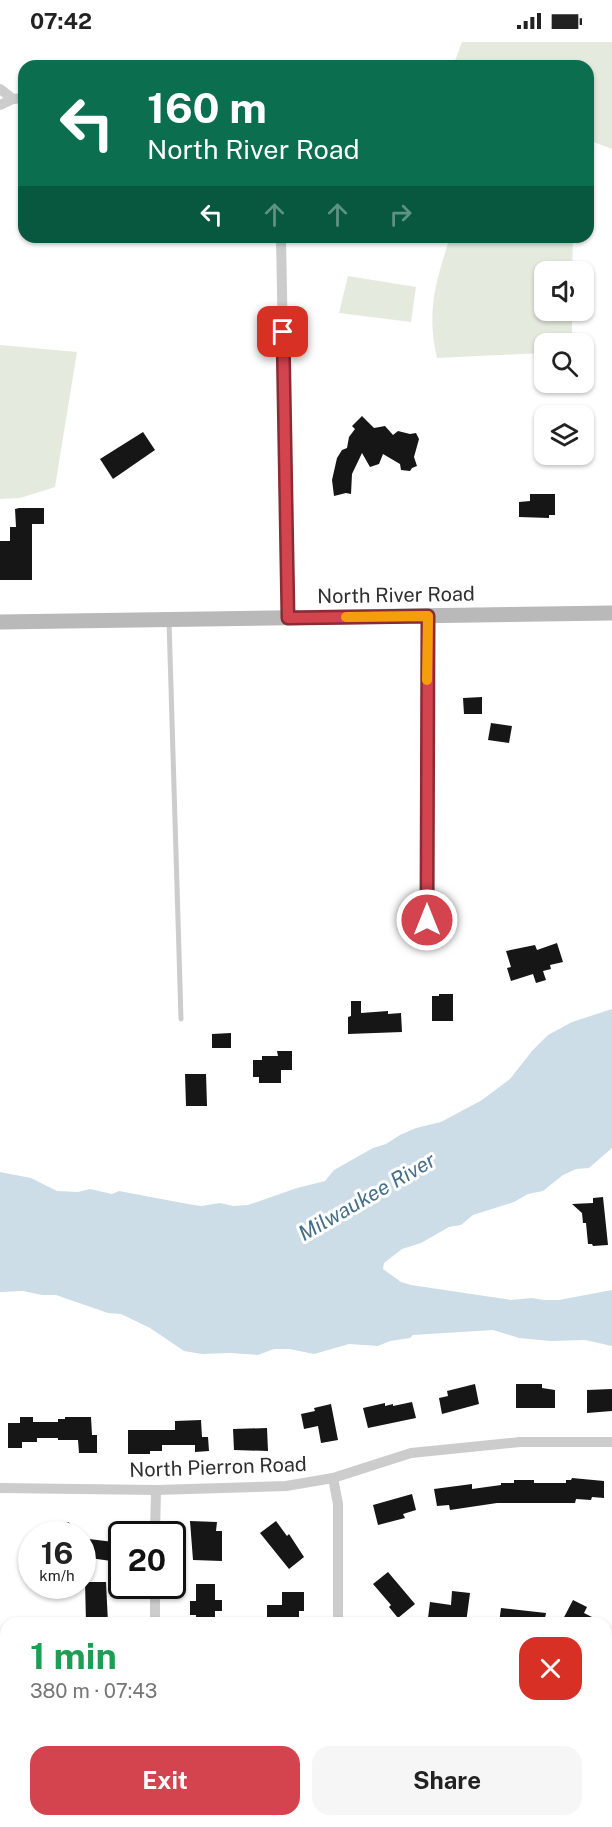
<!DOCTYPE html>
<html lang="en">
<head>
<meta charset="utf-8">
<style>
	body { margin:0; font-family:"Public Sans",sans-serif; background:#f6f6f6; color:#222; height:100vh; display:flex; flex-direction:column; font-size:22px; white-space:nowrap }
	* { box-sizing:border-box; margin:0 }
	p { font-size:20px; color:#767676 }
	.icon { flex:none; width:33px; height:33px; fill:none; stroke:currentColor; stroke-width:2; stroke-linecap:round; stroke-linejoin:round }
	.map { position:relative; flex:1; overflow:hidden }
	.sheet { position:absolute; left:0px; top:1575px; width:612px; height:210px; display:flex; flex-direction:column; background:#fff; border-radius:18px 18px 0 0; box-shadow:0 2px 4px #0004 }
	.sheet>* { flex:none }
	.guide { position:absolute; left:18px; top:18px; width:576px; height:183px; border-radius:18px; box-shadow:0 2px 4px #0004; background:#0b6e4f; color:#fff; overflow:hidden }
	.buttons { position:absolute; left:534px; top:219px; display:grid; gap:12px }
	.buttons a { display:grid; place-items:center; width:60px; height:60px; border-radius:12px; background:#fff; box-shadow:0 2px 4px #0004; font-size:30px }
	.speed { position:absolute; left:18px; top:1479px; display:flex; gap:12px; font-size:30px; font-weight:700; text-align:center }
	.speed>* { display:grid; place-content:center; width:78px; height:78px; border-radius:50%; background:#fff; box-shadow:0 2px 4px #0004; line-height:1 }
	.speed small { font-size:15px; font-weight:400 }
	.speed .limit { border:3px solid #111; border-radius:9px; background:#fff; color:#111 }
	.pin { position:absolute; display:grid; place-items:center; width:51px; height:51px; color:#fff; margin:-26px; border-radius:12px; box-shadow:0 3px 9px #0006 }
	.me { position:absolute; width:66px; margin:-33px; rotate:0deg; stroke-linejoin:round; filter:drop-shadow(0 0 4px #0008) }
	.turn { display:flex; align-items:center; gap:21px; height:126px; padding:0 30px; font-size:27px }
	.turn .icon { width:78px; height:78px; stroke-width:2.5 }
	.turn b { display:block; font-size:42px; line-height:51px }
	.lanes { display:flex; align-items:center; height:57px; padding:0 30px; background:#0003; justify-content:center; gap:30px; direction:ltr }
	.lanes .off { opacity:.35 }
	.round { display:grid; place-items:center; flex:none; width:63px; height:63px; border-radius:18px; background:#f6f6f6 }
	.overview { display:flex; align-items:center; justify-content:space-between; height:102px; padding:0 30px }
	h1 { font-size:36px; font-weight:700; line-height:45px; color:#1e9e55 }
	.button { display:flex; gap:12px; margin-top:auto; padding:12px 30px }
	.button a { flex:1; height:69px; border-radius:18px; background:#d3444f; color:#fff; font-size:24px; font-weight:700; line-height:69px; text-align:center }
	.button a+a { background:#f6f6f6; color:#222 }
	.status { display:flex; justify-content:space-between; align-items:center; height:42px; padding:0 30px; background:#fff; direction:ltr }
	.status svg { height:16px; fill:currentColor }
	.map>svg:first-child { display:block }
	.green { fill:#e5eade }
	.water { fill:#ccdde8 }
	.building { fill:#161616 }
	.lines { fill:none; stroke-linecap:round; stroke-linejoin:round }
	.lane { stroke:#ccc; stroke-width:5 }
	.street { stroke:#ccc; stroke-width:10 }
	.secondary { stroke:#b9b9b9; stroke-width:15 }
	.route-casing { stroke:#892c33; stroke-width:15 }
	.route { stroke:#d3444f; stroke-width:10 }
	.slow { stroke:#f59e0b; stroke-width:10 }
	.labels { text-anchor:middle; stroke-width:6; stroke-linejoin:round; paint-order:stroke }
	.street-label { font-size:20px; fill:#2f2f2f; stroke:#fff }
	.water-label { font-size:21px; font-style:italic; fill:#456e88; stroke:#fff }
</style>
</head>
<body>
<div class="status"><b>07:42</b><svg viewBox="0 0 49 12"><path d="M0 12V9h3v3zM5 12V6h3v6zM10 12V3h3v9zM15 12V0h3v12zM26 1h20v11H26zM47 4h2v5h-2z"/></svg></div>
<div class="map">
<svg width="612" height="1785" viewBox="0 0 612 1785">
	<rect width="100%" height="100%" fill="#fff"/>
	<g class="green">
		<polygon points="462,0 612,0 612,107 588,98 588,24 453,24"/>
		<path d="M 450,195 L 573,195 L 572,229 L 544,230 L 544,268 L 572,269 L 572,301 L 544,302 L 544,311 L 437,316 C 426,268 436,240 450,195 Z"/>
		<polygon points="348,234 416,245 411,280 339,271"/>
		<polygon points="0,303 77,310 55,445 20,456 0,457"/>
	</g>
	<polygon class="water" points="612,967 612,1106 589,1126 576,1127 563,1133 543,1149 528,1152 514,1160 473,1173 461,1183 449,1185 421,1201 402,1207 384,1221 383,1227 401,1240 411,1243 511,1258 532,1256 544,1258 559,1258 612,1248 612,1304 585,1298 551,1299 519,1296 493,1288 413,1293 410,1296 390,1299 378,1304 349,1302 314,1312 289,1307 274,1307 258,1313 230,1311 202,1312 184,1309 150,1286 121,1272 108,1271 56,1253 42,1253 23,1249 0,1250 0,1130 31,1136 57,1149 78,1150 90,1147 112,1152 119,1149 188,1162 201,1164 220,1161 233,1164 248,1163 297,1146 325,1139 334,1128 373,1106 386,1102 400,1093 416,1086 441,1080 482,1058 510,1037 532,1009 548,993 572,980"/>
	<g class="building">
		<polygon points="362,374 374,386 385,384 393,393 398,389 410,392 416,391 419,397 414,415 417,424 412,426 410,429 401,428 400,422 383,412 379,422 370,425 362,411 352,432 351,452 346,451 334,454 332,438 337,416 342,408 347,406 349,395 355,387 352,384"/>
		<polygon points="143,390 155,408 113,437 100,417"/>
		<polygon points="530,452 555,452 555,473 549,473 549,476 519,475 519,460 530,459"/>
		<polygon points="19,466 44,466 44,482 32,482 32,538 0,538 0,499 10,499 10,485 16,485 15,467"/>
		<polygon points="482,655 482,672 464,672 463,656"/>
		<polygon points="491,681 512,684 509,701 488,698"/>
		<polygon points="557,901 563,920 550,923 551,927 543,929 546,938 536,941 533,932 511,939 507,926 511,925 506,909 535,903 537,908"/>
		<polygon points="439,952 453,952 453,979 432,979 432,954 439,954"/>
		<polygon points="351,959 361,959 361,971 388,969 388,972 401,971 402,990 348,992 348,975 351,974"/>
		<polygon points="231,991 231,1006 212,1006 212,992"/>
		<polygon points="277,1009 292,1009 292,1028 281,1028 281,1041 259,1041 259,1035 253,1035 253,1018 262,1018 262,1014 278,1014"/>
		<polygon points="185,1032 206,1032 207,1064 186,1064"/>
		<polygon points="603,1155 608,1203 593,1204 592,1202 588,1202 586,1181 583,1181 582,1171 572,1162 593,1161 593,1156"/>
		<polygon points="475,1342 479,1362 442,1372 439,1356 448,1354 447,1349"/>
		<polygon points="516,1342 542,1342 542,1346 555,1348 555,1366 516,1366"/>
		<polygon points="612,1347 612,1369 587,1371 587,1348"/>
		<polygon points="412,1360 416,1376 368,1386 363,1366 385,1361 385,1364 393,1362 393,1364"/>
		<polygon points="331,1362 338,1398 321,1401 318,1384 304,1387 301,1372 315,1369 314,1366"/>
		<polygon points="20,1375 33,1375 33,1380 58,1380 58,1377 65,1377 65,1375 91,1375 92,1393 97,1393 97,1411 79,1411 78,1398 58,1398 58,1396 37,1396 37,1400 22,1400 22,1406 8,1406 8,1381 20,1381"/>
		<polygon points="201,1378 202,1395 208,1395 209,1409 195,1410 195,1403 162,1403 162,1409 150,1409 150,1412 128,1412 128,1388 175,1388 175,1379"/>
		<polygon points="267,1386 268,1409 234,1408 233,1387"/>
		<polygon points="572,1436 604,1439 604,1456 592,1455 591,1458 576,1457 575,1461 497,1461 450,1468 449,1463 437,1464 434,1447 472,1442 472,1447 501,1443 501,1441 514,1441 514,1438 534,1438 534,1441 566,1441 566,1438 571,1438"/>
		<polygon points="412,1452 416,1468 403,1472 405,1476 378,1483 373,1463"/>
		<polygon points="190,1479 217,1480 216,1489 222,1489 222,1519 193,1518"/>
		<polygon points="276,1479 287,1494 289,1492 304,1515 289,1527 260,1491"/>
		<polygon points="68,1480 89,1497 122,1501 119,1520 82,1515 82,1492 58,1492"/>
		<polygon points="388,1530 415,1562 398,1576 389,1565 391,1563 373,1542"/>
		<polygon points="85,1540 106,1540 108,1581 86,1580"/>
		<polygon points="196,1542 215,1542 215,1558 222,1558 222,1569 215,1569 215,1581 196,1581 196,1573 190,1573 190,1559 196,1559"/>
		<polygon points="452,1549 470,1551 466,1581 448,1581 449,1578 428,1576 430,1560 451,1563"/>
		<polygon points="282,1550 304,1550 304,1569 299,1569 299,1581 267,1581 267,1563 282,1563"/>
		<polygon points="573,1558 587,1565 584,1571 604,1581 561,1581"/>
		<polygon points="501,1566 546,1571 544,1581 499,1581"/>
	</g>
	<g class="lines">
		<g class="lane">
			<polyline points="169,579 181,977"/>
			<polyline points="427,878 427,576"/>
		</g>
		<g class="street">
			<polyline points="0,47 13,57"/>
			<polyline points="0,63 13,57 24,56"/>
			<polyline points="281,195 288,576"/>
			<polyline points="333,1436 338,1462 338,1581"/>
			<polyline points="0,1446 156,1448 286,1444 333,1436 411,1411 520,1400 612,1400"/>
			<polyline points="155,1492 156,1448"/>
			<polyline points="155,1581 155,1544"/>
			<polyline points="371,1779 374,1785"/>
			<polyline points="154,1785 154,1779"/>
		</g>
		<polyline class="secondary" points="0,580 612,571"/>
	</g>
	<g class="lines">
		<defs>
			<polyline id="route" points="283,290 288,576 428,574 427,878"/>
		</defs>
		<use href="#route" class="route-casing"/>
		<use href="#route" class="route"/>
		<polyline class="slow" points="346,575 428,574 427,638"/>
	</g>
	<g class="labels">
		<g class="street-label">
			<text transform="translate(396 553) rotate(-1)" y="7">North River Road</text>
			<text transform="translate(218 1425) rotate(-2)" y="7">North Pierron Road</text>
		</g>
		<g class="water-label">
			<text transform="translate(367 1155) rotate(-30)" y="7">Milwaukee River</text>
		</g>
	</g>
</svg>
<div class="buttons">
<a><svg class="icon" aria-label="sound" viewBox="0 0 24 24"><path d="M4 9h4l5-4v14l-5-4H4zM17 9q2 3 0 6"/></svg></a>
<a><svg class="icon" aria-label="search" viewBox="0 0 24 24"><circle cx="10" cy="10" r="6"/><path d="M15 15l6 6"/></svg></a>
<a><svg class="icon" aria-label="layers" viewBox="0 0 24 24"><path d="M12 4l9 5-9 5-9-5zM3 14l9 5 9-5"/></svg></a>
</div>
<div class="speed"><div>16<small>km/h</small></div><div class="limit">20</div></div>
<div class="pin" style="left:283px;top:290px;background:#d93025"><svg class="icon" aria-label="arrive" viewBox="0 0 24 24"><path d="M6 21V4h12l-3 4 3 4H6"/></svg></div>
<svg class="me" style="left:427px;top:878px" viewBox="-20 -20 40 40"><circle r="17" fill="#d3444f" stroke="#fff" stroke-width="3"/><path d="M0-11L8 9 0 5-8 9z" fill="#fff"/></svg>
<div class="guide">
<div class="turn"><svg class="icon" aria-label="left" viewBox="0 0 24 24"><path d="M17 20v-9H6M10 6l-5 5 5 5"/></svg><div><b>160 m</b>North River Road</div></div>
<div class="lanes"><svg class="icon" aria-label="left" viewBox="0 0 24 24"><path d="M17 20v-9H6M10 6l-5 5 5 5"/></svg><svg class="icon off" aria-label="ahead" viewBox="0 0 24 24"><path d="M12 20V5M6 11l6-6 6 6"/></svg><svg class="icon off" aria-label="ahead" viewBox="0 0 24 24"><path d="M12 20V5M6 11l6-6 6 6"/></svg><svg class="icon off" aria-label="right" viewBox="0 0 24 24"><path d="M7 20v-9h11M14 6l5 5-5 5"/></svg></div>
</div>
<section class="sheet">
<div class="overview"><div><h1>1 min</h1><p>380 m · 07:43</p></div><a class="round" style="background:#d93025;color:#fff"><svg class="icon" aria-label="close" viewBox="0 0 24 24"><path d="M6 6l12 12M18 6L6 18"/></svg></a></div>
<div class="button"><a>Exit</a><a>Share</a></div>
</section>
</div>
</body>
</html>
